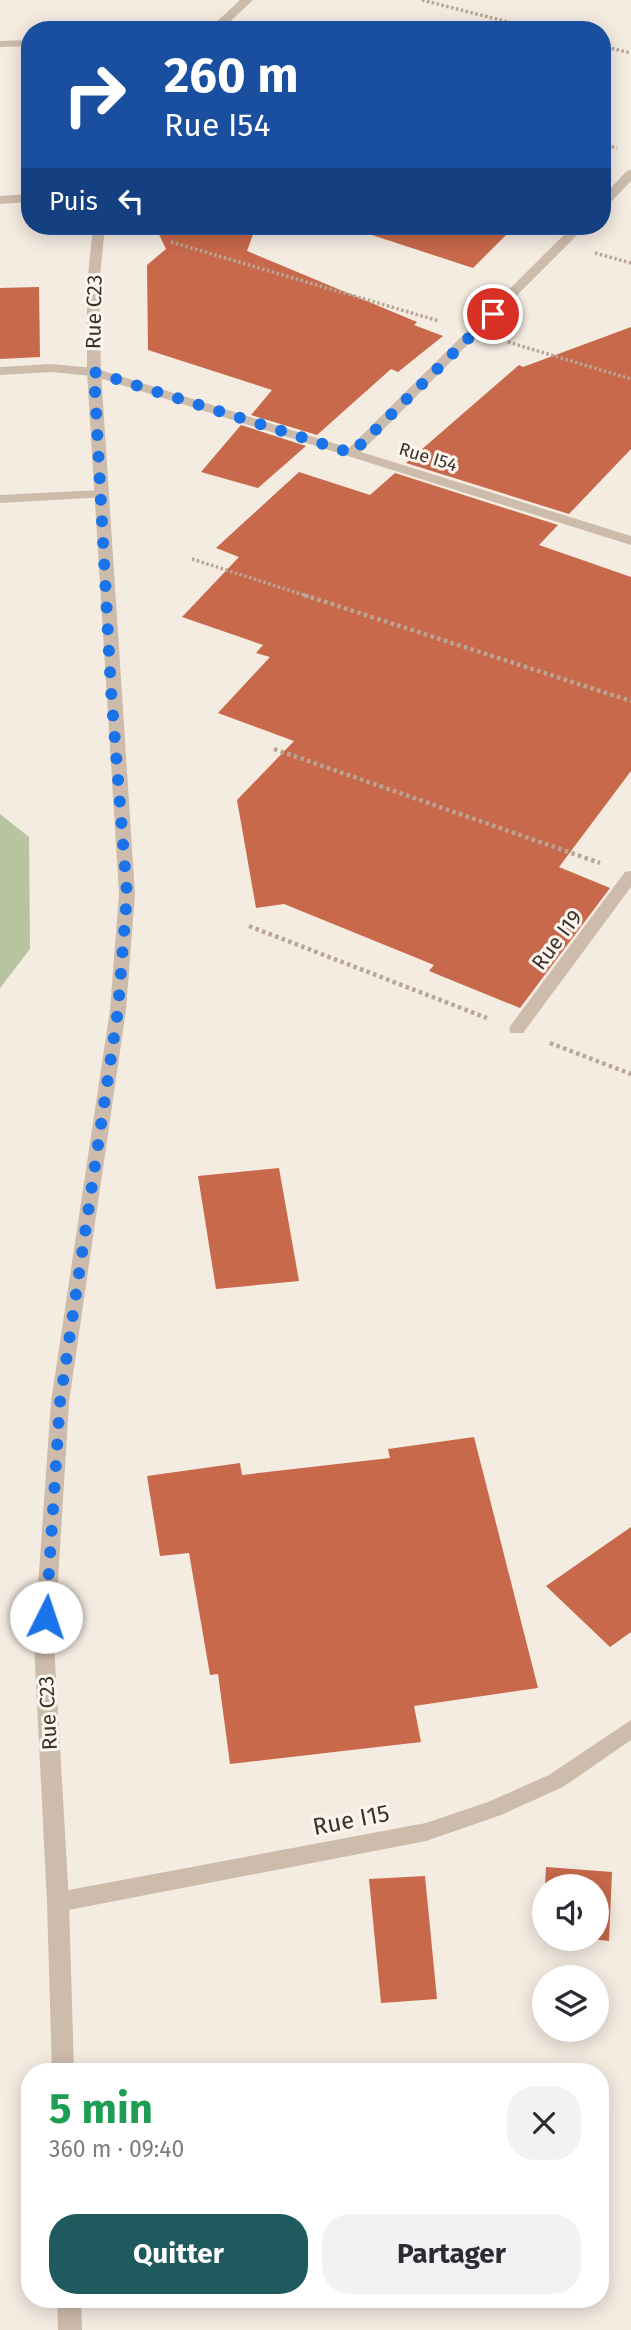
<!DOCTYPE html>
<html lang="fr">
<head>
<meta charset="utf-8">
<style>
	body { margin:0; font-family:"Fira Sans",sans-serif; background:#f2f2f3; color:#2b2b33; height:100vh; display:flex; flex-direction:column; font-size:26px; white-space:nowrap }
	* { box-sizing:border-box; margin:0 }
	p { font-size:23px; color:#7c7c81 }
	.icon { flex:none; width:38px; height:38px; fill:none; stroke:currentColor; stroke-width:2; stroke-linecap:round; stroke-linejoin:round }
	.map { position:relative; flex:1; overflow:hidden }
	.panel { position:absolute; left:21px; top:2063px; width:588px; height:245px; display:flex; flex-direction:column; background:#fff; border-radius:28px; box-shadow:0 4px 18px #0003 }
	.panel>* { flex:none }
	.banner { position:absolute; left:21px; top:21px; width:590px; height:214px; border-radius:28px; box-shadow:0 4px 18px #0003; background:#1a4fa0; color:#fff; overflow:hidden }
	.buttons { position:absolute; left:532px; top:1874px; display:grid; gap:14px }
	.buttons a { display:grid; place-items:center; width:77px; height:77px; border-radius:50%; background:#fff; box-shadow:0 4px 18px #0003; font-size:35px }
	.pin { position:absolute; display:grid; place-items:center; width:60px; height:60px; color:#fff; margin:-30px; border:4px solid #fff; border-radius:50%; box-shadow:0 2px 7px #0007 }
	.me { position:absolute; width:77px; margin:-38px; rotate:4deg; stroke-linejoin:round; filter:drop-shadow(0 0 5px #0008) }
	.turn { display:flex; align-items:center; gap:24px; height:147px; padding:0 28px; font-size:32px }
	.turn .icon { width:91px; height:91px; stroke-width:2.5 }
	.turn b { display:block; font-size:49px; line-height:60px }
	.then { display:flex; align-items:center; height:66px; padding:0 28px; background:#0003; gap:14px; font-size:26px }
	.round { display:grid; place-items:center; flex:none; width:74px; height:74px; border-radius:28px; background:#f2f2f3 }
	.overview { display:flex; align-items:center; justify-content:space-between; height:119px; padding:0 28px }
	h1 { font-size:42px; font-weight:700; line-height:52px; color:#1e9e55 }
	.button { display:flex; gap:14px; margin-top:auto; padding:14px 28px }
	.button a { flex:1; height:80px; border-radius:28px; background:#1f5a5e; color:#fff; font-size:28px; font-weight:700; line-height:80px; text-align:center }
	.button a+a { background:#f2f2f3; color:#2b2b33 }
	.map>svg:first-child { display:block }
	.green { fill:#b8c4a0 }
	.building { fill:#c8694b }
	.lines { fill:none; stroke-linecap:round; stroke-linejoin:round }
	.path-far1 { stroke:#b9a596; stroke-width:3.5; stroke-dasharray:2.5 2.5; stroke-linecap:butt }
	.path { stroke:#b9a596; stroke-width:4.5; stroke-dasharray:3.5 3.5; stroke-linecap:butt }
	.minor { fill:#cdbbac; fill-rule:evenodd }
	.tertiary { fill:#cdbbac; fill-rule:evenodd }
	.route { stroke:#1a73e8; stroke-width:12; stroke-dasharray:0 21.6 }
	.labels { text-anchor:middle; stroke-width:6; stroke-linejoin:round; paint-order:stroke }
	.far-street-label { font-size:18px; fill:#3b302b; stroke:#fbf5ee }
	.street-label { font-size:21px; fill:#3b302b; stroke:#fbf5ee }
	.near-street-label { font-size:24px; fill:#3b302b; stroke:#fbf5ee }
</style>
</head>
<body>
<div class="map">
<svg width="631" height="2330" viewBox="0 0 631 2330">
	<rect width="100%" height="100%" fill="#f4ebe1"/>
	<polygon class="green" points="0,814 29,837 30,949 0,988"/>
	<g class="building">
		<polygon points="155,226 256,226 247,251 417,322 414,325 443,336 398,372 391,369 317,435 251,415 272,390 148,350 147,265 166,249"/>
		<polygon points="371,226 515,226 473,268 369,234"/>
		<polygon points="39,287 40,357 0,359 0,288"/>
		<polygon points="631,327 631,449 569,514 406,463 519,365 523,367"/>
		<polygon points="241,425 306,446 258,488 201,472"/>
		<polygon points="299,472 370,495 395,473 558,525 539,545 631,577 631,771 559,867 610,888 520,1008 429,971 434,965 284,904 256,908 237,800 294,741 218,713 270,657 256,653 263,645 182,617 239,557 216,548"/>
		<polygon points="279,1168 299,1281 216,1289 198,1176"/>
		<polygon points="474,1437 538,1688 414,1706 421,1742 230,1764 218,1674 210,1675 189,1553 160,1556 147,1476 240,1463 242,1475 390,1458 388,1449"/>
		<polygon points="631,1527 631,1632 610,1647 546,1586"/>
		<polygon points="546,1867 612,1872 609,1941 591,1939 597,1939 597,1886 545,1886"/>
		<polygon points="425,1876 437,1999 381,2003 369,1879"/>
	</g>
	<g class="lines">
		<g class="path-far1">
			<polyline points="422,0 539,30"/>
			<polyline points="602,46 631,53"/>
			<polyline points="602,144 617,148"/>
			<polyline points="497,226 526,234"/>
			<polyline points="171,242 439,321"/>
			<polyline points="595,253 631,263"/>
			<polyline points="508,342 631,379"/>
			<polyline points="192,559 310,597"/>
		</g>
		<g class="path">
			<polyline points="304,595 631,701"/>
			<polyline points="274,749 600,863"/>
			<polyline points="249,926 487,1018"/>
			<polyline points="550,1043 631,1074"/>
		</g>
		<g class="minor">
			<polygon points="30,40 30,46 0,47 0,41"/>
			<polygon points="631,170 631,181 606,207 602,208 602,197 627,171"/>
			<polygon points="30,194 30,202 0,204 0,196"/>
			<polygon points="573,226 586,226 361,452 631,536 631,545 93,376 51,372 0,375 0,367 51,364 94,368 349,448"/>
			<polygon points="101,490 108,494 106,497 0,503 0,495"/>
			<polygon points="631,871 631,887 523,1033 511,1033 509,1029 511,1025 625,872"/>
			<polygon points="631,1720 631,1740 563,1787 501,1815 426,1841 58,1912 50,1909 47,1902 50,1895 58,1892 426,1823 488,1802 549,1775"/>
		</g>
		<g class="tertiary">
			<polygon points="240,0 253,0 221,30 208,30"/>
			<polygon points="93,226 105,226 99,286 101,372 135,894 126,1010 69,1402 54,1644 69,1902 74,2072 52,2072 47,1902 34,1644 51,1402 110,1010 119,894 87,372 87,286"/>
			<polygon points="57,2300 81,2300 82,2330 58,2330"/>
		</g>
	</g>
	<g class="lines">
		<polyline class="route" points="46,1617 60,1402 118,1010 127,894 111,690 94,372 352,453 493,314"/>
	</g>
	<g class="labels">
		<g class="far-street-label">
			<text transform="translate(428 457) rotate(17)" y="6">Rue I54</text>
		</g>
		<g class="street-label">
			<text transform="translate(94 312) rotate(-89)" y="7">Rue C23</text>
			<text transform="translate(557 940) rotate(-53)" y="7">Rue I19</text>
			<text transform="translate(48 1713) rotate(-93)" y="7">Rue C23</text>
		</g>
		<g class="near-street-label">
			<text transform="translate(351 1820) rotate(-11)" y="8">Rue I15</text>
		</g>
	</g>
</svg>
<div class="buttons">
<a><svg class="icon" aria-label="sound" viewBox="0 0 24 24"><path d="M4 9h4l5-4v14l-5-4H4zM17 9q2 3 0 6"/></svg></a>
<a><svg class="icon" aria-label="layers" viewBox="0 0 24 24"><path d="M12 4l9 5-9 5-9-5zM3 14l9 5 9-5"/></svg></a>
</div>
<div class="pin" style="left:493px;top:314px;background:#d93025"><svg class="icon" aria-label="arrive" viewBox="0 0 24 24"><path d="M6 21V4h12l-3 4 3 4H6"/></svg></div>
<svg class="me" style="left:46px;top:1617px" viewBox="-20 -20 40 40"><circle r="19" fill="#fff"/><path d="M0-13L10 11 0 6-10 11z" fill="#1a73e8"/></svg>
<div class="banner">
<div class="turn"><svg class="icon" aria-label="right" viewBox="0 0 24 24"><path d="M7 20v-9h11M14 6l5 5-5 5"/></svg><div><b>260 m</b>Rue I54</div></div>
<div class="then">Puis<svg class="icon" aria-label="left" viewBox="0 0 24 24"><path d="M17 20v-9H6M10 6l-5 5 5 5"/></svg></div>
</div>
<section class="panel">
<div class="overview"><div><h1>5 min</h1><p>360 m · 09:40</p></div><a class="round"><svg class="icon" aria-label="close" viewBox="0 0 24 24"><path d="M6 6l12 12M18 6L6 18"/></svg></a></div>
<div class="button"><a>Quitter</a><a>Partager</a></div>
</section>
</div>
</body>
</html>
